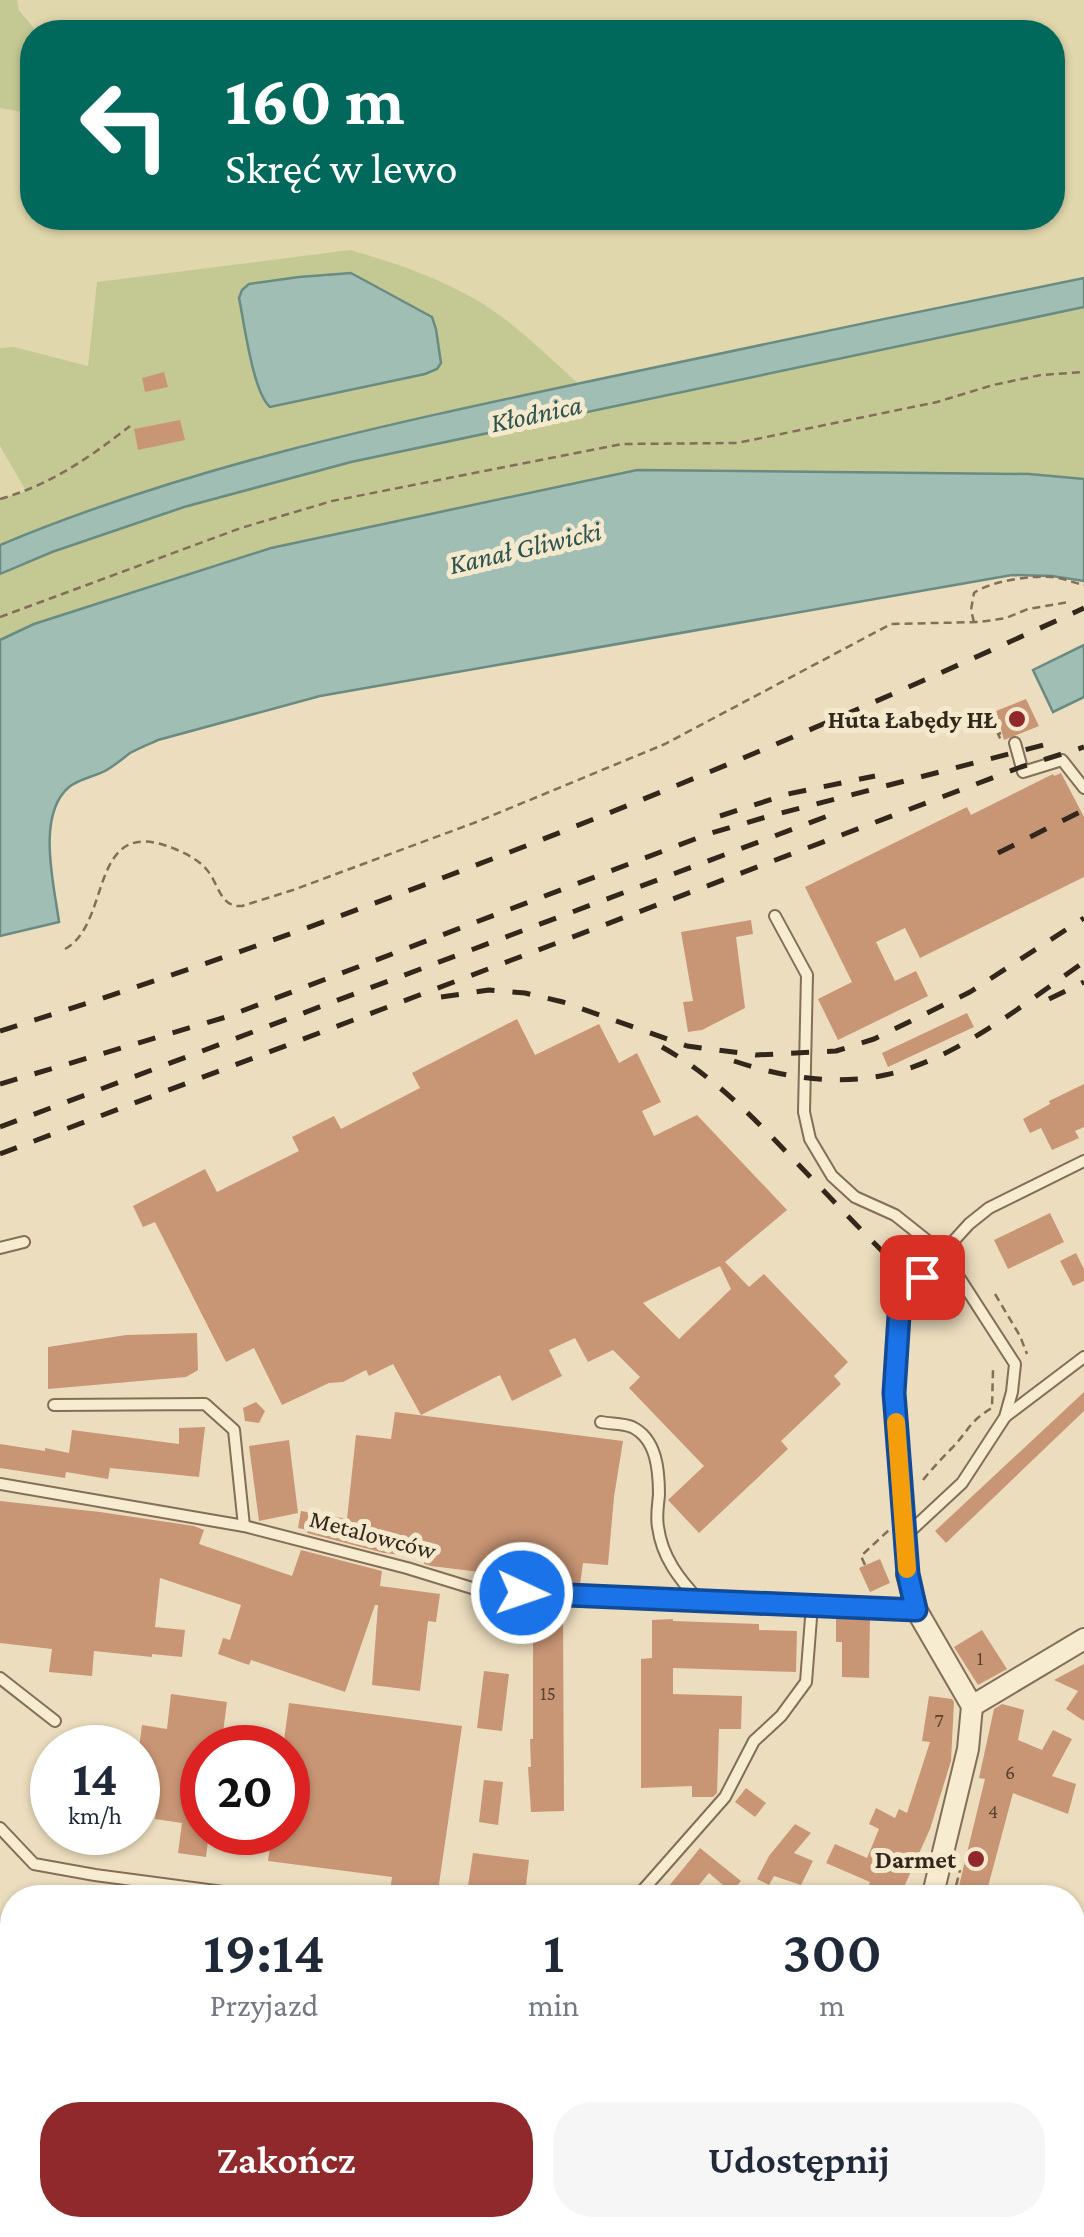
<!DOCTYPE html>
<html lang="pl">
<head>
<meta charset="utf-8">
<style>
	body { margin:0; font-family:"Crimson Pro",serif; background:#f6f6f7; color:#1f2937; height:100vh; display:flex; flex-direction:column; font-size:38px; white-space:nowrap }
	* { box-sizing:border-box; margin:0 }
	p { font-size:32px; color:#747a83 }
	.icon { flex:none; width:55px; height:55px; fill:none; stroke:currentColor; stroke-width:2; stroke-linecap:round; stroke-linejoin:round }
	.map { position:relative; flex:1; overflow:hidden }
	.panel { position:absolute; left:0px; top:1885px; width:1085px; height:352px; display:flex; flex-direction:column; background:#fff; border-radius:40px 40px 0 0; box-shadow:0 2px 8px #0004 }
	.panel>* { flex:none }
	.banner { position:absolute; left:20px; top:20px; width:1045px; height:210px; border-radius:40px; box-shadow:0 2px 8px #0004; background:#00695c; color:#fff; overflow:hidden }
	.speed { position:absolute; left:30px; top:1725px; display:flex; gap:20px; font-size:50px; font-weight:700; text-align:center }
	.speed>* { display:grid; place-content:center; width:130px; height:130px; border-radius:50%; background:#fff; box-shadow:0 2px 8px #0004; line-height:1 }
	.speed small { font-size:25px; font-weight:400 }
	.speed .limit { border:15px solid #d22; background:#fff; color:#111 }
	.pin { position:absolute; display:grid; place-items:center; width:85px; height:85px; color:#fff; margin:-42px; border-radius:20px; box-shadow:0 5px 15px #0006 }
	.me { position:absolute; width:110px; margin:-55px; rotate:93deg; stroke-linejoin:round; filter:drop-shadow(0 0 8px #0008) }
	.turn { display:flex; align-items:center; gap:35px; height:210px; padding:0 40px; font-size:45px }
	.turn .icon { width:130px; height:130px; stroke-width:2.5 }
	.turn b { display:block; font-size:70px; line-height:85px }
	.eta { display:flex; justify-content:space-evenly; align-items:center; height:170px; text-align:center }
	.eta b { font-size:60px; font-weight:600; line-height:70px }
	.primary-button { display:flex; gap:20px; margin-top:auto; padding:20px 40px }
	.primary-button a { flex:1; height:115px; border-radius:40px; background:#90292c; color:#fff; font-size:40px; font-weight:600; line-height:115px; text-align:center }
	.primary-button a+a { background:#f6f6f7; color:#1f2937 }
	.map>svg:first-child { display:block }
	.farmland { fill:#e1d7ac }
	.green { fill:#c4c993 }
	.water { fill:#a1beb5; stroke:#698b82; stroke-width:2.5 }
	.building { fill:#c99675; fill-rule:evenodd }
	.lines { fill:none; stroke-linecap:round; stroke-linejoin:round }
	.lane-casing { stroke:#836e57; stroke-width:14 }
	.street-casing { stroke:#836e57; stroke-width:24 }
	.path { stroke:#836e57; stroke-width:2.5; stroke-dasharray:8 5; stroke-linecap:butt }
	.lane { stroke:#f7ebd0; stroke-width:10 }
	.street { stroke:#f7ebd0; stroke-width:20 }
	.rail { stroke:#33271c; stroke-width:5; stroke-dasharray:18 18; stroke-linecap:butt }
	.route-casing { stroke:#114b97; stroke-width:25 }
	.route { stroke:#1a73e8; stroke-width:18 }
	.slow { stroke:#f59e0b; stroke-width:18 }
	.poi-dot { fill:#90292c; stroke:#f4e8cd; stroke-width:4 }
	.labels { text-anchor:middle; stroke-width:10; stroke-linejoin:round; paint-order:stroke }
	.number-label { font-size:20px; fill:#584332 }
	.poi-label { font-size:25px; font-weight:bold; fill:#33271c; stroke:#f4e8cd; text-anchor:end }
	.street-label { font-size:25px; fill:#33271c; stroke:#f4e8cd }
	.water-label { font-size:28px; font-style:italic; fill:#2b534f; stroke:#f4e8cd }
</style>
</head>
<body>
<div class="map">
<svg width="1084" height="2237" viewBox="0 0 1084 2237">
	<rect width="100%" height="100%" fill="#ecddbe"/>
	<g class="farmland">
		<polygon points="17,0 1084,0 1084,278 578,383 528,338 476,299 88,367 15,347 0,348 0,108 32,114 32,218 1052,218 1052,32 37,32 19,9"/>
		<polygon points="0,446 27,491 0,499"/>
	</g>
	<g class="green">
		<polygon points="0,0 17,0 19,10 37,32 32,32 32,114 0,108"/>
		<path d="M 350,250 C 393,262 436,277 475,299 C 513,321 545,354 578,383 C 382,425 185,468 0,545 L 0,499 L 26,491 L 0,446 L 0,348 L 14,347 L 88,366 L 97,282 Z"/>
		<polygon points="1084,307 1084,479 1029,474 637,470 271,548 34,624 0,640 0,574 52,552 184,507 351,462"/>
	</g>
	<g class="water">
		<path d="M 351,273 L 432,317 L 436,329 L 441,363 L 437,369 L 425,374 L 270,407 C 253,393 244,322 239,298 L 242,290 L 249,284 L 299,277 Z"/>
		<path d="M 1084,278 L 1084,307 L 351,462 L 184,507 L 52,552 L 0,574 L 0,545 C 186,467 384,425 581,383 C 749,347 916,312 1084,278 Z"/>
		<path d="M 637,470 L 1029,474 L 1084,479 L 1084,581 L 1052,576 L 1012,575 L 320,696 L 158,740 C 149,744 139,748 130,753 C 122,759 114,766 105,771 C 93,777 79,779 69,787 C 36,815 54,884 59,922 L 0,936 L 0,640 L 34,624 L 271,548 Z"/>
		<polygon points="1084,645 1084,697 1053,712 1033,670"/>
	</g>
	<g class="building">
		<polygon points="164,372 168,387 145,392 142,378"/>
		<polygon points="180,420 185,440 138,450 134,429"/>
		<polygon points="1026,699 1039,726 1004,740 996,711"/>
		<polygon points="1061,773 1084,817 1084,877 920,958 905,928 876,942 895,981 916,971 928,996 838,1040 818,999 852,982 805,887 967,807 971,815 1053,774 1054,776"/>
		<polygon points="751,920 753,934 736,937 745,1008 702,1030 688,1032 683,1002 693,1001 681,932"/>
		<polygon points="967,1013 974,1027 888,1067 882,1053"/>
		<path d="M 517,1019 L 535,1055 L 599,1024 L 619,1063 L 637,1053 L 661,1102 L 642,1111 L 654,1136 L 697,1115 L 787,1210 L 725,1262 L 749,1287 L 764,1274 L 848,1362 L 834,1376 L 841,1384 L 781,1441 L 788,1449 L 699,1533 L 668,1500 L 704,1466 L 629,1388 L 640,1377 L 613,1350 L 588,1362 L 575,1338 L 549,1350 L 562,1376 L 512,1401 L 500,1375 L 421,1415 L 393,1364 L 369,1376 L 366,1370 L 343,1382 L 329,1383 L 282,1405 L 254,1348 L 226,1362 L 155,1222 L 143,1227 L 133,1206 L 205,1169 L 217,1192 L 299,1151 L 292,1137 L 334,1116 L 341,1129 L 420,1088 L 412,1073 ZM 720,1266 L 731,1289 L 679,1339 L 643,1303 Z"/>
		<polygon points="1084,1084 1084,1127 1075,1131 1079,1138 1052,1150 1041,1128 1030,1133 1023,1119 1050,1104 1049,1101"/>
		<polygon points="1050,1213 1064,1242 1008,1269 994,1240"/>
		<polygon points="1076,1253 1084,1269 1084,1281 1073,1286 1060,1261"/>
		<polygon points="197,1333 198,1370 186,1377 48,1389 48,1347 126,1335"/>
		<polygon points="1084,1392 1084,1411 946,1543 935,1531"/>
		<polygon points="256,1402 265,1411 259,1423 245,1421 243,1408"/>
		<polygon points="395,1412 623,1441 614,1497 608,1565 583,1563 580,1584 520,1577 431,1566 424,1564 425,1557 384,1553 307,1533 308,1530 298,1528 301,1511 347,1519 356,1435 391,1439"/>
		<polygon points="205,1427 199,1477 110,1468 108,1479 66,1472 65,1478 0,1468 0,1444 45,1451 45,1448 69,1453 72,1430 179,1444 179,1428"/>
		<polygon points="289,1440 298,1513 259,1521 249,1446"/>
		<polygon points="0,1501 100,1512 194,1526 204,1530 199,1544 292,1576 301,1550 382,1571 380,1586 440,1594 436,1622 428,1621 420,1691 372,1685 378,1605 375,1605 345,1692 251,1660 249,1665 218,1654 223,1638 230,1640 241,1605 160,1578 155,1627 185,1630 182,1657 152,1654 152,1657 94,1651 92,1676 49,1672 52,1649 0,1643"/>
		<polygon points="880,1559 890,1583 870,1592 859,1568"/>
		<polygon points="533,1614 563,1615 564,1811 531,1812 528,1767 531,1767 530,1739 533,1739"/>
		<polygon points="836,1615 870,1617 869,1678 842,1677 842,1642 836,1642"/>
		<polygon points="673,1619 673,1621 759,1624 759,1630 797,1631 796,1672 673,1668 673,1694 742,1696 741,1729 719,1729 717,1793 713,1797 692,1797 692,1786 641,1788 641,1659 652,1658 652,1620"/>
		<polygon points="982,1630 1007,1669 978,1685 954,1647"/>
		<polygon points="1084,1664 1084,1721 1066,1709 1078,1691 1054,1680"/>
		<polygon points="484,1671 509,1674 502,1731 477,1728"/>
		<polygon points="171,1694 227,1702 221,1748 202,1748 202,1832 209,1832 206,1857 178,1853 182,1823 155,1819 158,1798 138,1795 138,1756 142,1725 167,1729"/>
		<polygon points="929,1696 952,1699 954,1702 951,1761 930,1829 899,1898 869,1885 870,1882 826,1863 835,1844 867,1858 879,1829 869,1824 876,1808 895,1818 899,1809 907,1813 930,1742 922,1741"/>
		<polygon points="289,1703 462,1726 437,1898 389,1898 392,1877 268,1861 272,1832 288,1832 288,1748 283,1748"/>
		<polygon points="1002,1704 1024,1710 1018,1740 1042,1750 1053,1730 1072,1739 1052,1776 1076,1784 1068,1814 1013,1793 985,1898 956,1898 985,1779 979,1778 994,1709"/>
		<polygon points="484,1780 503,1782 498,1825 479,1822"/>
		<polygon points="746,1788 766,1803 755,1817 735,1802"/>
		<polygon points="795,1824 811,1833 794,1853 813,1861 801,1885 774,1876 769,1885 757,1879 769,1856"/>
		<polygon points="700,1848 741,1881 731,1892 709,1873 688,1898 659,1898"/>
		<polygon points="473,1853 529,1860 525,1894 468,1886"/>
	</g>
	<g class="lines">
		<defs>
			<g id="lane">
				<polyline points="1015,743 1023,772 1062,760 1084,788"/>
				<polyline points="775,916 807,975 804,1112 810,1139 832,1176 855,1197 895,1215 944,1254 1015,1364 1012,1392 1005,1417 962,1483 905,1536"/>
				<polyline points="0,1248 24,1242"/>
				<polyline points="54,1405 205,1404 234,1430 244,1526"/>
				<polyline points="1006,1416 1084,1357"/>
				<path d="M 601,1422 C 611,1424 623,1423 632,1427 C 657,1439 659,1471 659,1495 C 658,1505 656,1517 658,1527 C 662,1557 679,1579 699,1600"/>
				<polyline points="0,1484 244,1526 407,1568 485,1592 916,1610"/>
				<polyline points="907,1574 894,1393 900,1300 969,1224 989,1208 1084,1161"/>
				<polyline points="0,1678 55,1721"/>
				<polyline points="0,1828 34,1864 95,1875 268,1898"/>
				<polyline points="636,1898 725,1797 754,1741 781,1716 806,1682 812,1605"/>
			</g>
			<g id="street">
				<polyline points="907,1574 917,1611 972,1706 968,1749 932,1898"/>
				<polyline points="972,1706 1084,1639"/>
				<polyline points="0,1972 12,1981"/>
				<polyline points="1072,2000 1084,2000"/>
				<polyline points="1072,2143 1084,2145"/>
				<polyline points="1072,2170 1084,2213"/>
				<polyline points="299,2237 307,2225"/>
				<polyline points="720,2237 723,2225"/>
				<polyline points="900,2237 906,2225"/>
			</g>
		</defs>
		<use href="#lane" class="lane-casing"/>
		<use href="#street" class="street-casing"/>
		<g class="path">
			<path d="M 0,499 C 50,485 89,458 130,426"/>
			<polyline points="0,617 241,528 332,501 622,444 737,443 937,402 993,385 1041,375 1084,372"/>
			<path d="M 974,622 L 971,610 L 974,593 C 990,581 1032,575 1052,577 C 1063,578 1074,583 1084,585"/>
			<polyline points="1001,733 998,734 1002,742"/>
			<path d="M 65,949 C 113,923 87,812 175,849 C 187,854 199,860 207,870 C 219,884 220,908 242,906 L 293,890 L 479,821 L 665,744 L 891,624 L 980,622 L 1006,618 L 1028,609 L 1069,602"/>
			<polyline points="995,1294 1020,1336 1027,1354"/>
			<path d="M 923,1480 C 932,1469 941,1459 951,1449 C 968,1432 969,1421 992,1408 L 993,1370"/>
			<polyline points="865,1565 861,1556 889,1530"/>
			<polyline points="953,1898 960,1870"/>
		</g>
		<use href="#lane" class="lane"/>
		<use href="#street" class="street"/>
		<g class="rail">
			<polyline points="720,816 788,794 875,776"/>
			<polyline points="998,853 1084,810"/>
			<polyline points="441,997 489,990 525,993 563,1002 687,1046 756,1055 836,1051 874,1039 970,992 1084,918"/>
			<polyline points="1049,999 1084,982"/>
			<path d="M 0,1031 C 371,915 732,770 1084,608"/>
			<path d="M 662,1047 C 712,1075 752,1116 791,1157 C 824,1191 856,1225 889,1258"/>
			<path d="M 734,1061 C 782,1077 835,1086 885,1075 C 956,1060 1025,1003 1084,962"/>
			<polyline points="0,1084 226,1017 708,834 766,817 1055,742"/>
			<polyline points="0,1127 833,814"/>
			<polyline points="0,1154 1021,767 1084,747"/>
			<polyline points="0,2175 12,2181"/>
			<polyline points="119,2225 142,2237"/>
		</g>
	</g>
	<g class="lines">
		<defs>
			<polyline id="route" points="522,1593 916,1610 908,1574 894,1393 900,1300 922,1277"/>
		</defs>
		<use href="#route" class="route-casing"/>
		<use href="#route" class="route"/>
		<polyline class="slow" points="896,1422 907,1569"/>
	</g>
	<g class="poi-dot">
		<circle cx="1017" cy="719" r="10"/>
		<circle cx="976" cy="1859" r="10"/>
	</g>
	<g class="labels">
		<g class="number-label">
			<text x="980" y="1665">1</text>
			<text x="548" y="1700">15</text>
			<text x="939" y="1727">7</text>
			<text x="1010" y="1779">6</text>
			<text x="993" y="1818">4</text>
		</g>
		<g class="poi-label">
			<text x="997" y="728">Huta Łabędy HŁ</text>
			<text x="956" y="1868">Darmet</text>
		</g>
		<g class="street-label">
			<text transform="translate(373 1534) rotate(15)" y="9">Metalowców</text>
		</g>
		<g class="water-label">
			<text transform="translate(536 413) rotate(-12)" y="10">Kłodnica</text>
			<text transform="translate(525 547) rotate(-13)" y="10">Kanał Gliwicki</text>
		</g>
	</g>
</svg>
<div class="speed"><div>14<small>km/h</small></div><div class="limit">20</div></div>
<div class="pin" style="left:922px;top:1277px;background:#d93025"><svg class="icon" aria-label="arrive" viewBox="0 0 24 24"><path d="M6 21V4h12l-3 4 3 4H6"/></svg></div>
<svg class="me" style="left:522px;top:1593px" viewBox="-20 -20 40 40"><circle r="17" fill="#1a73e8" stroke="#fff" stroke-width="3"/><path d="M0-11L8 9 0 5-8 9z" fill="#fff"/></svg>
<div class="banner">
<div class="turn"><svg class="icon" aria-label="left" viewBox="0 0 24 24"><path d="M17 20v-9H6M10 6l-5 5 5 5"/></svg><div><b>160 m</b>Skręć w lewo</div></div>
</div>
<section class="panel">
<div class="eta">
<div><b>19:14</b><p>Przyjazd</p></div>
<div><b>1</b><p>min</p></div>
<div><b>300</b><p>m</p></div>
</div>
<div class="primary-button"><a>Zakończ</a><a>Udostępnij</a></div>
</section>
</div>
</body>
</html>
